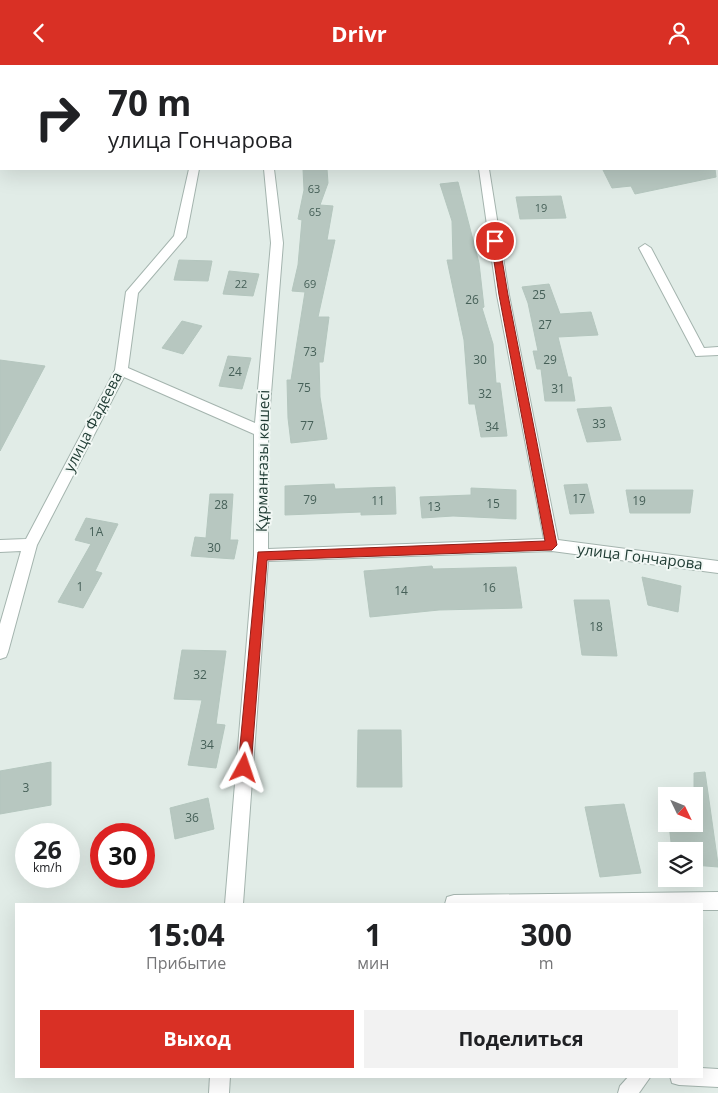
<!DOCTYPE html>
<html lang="ru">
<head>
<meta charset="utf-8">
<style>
	body { margin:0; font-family:"Open Sans",sans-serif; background:#f2f2f2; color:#202124; height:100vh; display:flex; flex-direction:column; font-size:19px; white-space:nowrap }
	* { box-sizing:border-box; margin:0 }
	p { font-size:16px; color:#757577 }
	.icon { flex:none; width:28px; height:28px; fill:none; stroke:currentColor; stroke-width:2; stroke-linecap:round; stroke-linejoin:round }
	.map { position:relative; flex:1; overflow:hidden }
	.side { position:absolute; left:15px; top:838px; width:688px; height:175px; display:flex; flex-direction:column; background:#fff; border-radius:0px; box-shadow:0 5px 20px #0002 }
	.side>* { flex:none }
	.guide { position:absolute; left:0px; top:0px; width:719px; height:105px; box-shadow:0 5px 20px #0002; background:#fff; color:#202124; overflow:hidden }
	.needle { width:32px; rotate:133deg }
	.buttons { position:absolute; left:658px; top:722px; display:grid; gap:10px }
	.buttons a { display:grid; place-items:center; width:45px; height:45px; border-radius:0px; background:#fff; box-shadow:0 5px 20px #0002; font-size:25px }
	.speed { position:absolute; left:15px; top:758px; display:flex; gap:10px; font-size:25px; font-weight:700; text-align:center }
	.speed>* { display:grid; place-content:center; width:65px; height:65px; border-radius:50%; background:#fff; box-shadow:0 5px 20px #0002; line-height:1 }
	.speed small { font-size:12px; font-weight:400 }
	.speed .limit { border:8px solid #d22; background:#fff; color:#111 }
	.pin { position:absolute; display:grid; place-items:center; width:42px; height:42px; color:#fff; margin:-21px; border:2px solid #fff; border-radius:50%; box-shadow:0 1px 5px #0007 }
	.me { position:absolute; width:55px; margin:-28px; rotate:5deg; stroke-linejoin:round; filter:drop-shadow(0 0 4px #0008) }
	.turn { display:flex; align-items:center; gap:18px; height:105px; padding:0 25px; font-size:22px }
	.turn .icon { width:65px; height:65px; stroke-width:2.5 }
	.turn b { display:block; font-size:35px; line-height:42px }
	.eta { display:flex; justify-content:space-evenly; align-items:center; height:85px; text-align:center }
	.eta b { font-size:30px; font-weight:700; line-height:35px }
	.cta { display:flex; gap:10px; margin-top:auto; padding:10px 25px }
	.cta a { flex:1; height:58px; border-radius:0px; background:#d93025; color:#fff; font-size:20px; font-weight:700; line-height:58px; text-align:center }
	.cta a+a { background:#f2f2f2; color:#202124 }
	header { display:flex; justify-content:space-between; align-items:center; height:65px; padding:0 25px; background:#d93025; color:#fff; font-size:22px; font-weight:700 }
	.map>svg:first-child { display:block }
	.building { fill:#b7c7c0; stroke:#b4c6be }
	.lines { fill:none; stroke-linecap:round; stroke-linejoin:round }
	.lane-casing { stroke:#a4b4ae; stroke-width:2 }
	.street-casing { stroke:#a4b4ae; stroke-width:2 }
	.lane { fill:#fff; fill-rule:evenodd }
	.street { fill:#fff; fill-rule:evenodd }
	.route { fill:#d93025; stroke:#8d1f18 }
	.labels { text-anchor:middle; stroke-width:4; stroke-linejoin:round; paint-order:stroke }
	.far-number-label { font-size:11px; fill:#466058 }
	.number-label { font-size:12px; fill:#466058 }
	.street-label { font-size:15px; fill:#213d35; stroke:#f2f8f5 }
</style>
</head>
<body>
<header><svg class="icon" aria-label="back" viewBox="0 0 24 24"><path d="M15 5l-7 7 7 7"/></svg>Drivr<svg class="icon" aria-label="person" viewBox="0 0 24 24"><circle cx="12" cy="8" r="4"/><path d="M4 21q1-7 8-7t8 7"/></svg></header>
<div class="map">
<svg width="718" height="1028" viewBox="0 0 718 1028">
	<rect width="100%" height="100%" fill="#e1ece7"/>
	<g class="building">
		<polygon points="303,104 327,104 328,118 320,140 333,141 327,175 335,175 318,252 329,252 323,297 319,297 320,332 327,374 291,378 288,353 287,315 291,315 305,227 292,226 298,200 302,155 298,154 304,125"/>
		<polygon points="618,104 715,104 716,112 635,129 631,121 612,123 603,105"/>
		<polygon points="458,117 479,198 484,242 482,243 493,279 496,318 500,318 507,371 481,372 475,339 469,339 464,275 447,195 453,195 452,156 440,119"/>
		<polygon points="561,131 566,153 520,154 516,132"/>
		<polygon points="179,195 212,196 208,216 174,215"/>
		<polygon points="229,206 259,209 253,231 223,229"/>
		<polygon points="549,219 560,249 591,247 598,270 558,272 568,312 571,312 575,336 545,336 541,304 537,304 533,286 538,286 528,238 522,222"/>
		<polygon points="182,256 202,261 183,289 162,283"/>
		<polygon points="228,291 251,293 242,324 219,321"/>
		<polygon points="0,295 45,301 0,386"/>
		<polygon points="611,342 621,375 587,377 577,344"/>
		<polygon points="334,419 335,424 395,422 396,449 361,450 361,447 285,450 285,421"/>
		<polygon points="587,419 594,448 570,449 564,420"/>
		<polygon points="471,423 516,425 516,454 453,451 422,453 420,432 471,430"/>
		<polygon points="626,425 693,425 690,448 630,448"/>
		<polygon points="210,429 233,429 230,475 238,475 234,494 191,491 195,472 206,473"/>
		<polygon points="86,453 118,459 95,506 102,508 83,543 58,537 91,479 75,475"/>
		<polygon points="432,501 433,504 516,502 522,543 439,545 370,552 364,506"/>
		<polygon points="642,512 681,521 678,547 648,540"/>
		<polygon points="574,535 609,535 617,591 582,590"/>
		<polygon points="182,585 226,586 216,659 225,660 216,703 188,700 202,635 174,634"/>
		<polygon points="358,665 401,665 402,722 357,722"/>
		<polygon points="51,697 51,740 0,749 0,706"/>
		<polygon points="705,707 718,799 718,802 694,800 694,786 672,786 669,759 694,759 694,708"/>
		<polygon points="208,733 214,764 175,774 170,743"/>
		<polygon points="624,739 641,808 600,812 585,742"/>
	</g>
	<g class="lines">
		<defs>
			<g id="lane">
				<polygon points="701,1003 718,1004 718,1022 679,1020 672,1018 670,1011 701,1011"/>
				<polygon points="629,1011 651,1011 639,1028 618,1028 620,1021"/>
			</g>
			<g id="street">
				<rect x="271" y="0" width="10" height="1"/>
				<rect x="462" y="0" width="10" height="1"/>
				<polygon points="620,0 630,0 631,1 621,1"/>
				<polygon points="189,104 199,104 186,172 138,228 128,303 255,358 271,178 264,104 274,104 283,178 268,366 268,484 544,474 497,230 479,104 489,104 509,230 558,475 718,496 718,508 552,486 268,496 243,839 225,839 254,490 254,369 124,312 37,480 8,587 6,592 0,594 0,559 21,486 0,487 0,475 26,474 115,305 126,227 174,171"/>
				<polygon points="645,179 651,183 704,283 718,282 718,290 696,291 639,183"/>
				<polygon points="718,827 718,845 701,845 701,839 445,839 447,832 454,830"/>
				<polygon points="210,1011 230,1011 229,1028 209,1028"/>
			</g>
		</defs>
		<use href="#lane" class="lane-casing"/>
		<use href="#street" class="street-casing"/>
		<use href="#lane" class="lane"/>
		<use href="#street" class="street"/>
	</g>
	<polygon class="route" points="495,173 499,176 508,230 557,480 552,485 267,495 251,703 249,708 244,709 240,708 238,703 258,487 545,476 499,230 491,176"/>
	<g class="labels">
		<g class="far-number-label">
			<text x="314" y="128">63</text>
			<text x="541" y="147">19</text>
			<text x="315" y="151">65</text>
			<text x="241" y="223">22</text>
			<text x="310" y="223">69</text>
		</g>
		<g class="number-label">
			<text x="539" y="234">25</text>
			<text x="472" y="239">26</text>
			<text x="545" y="264">27</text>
			<text x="310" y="291">73</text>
			<text x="480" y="299">30</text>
			<text x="550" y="299">29</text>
			<text x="235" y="311">24</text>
			<text x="304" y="327">75</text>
			<text x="558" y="328">31</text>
			<text x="485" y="333">32</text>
			<text x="599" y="363">33</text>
			<text x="307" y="365">77</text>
			<text x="492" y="366">34</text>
			<text x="579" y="438">17</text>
			<text x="310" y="439">79</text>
			<text x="378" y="440">11</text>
			<text x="639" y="440">19</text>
			<text x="493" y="443">15</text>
			<text x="221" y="444">28</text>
			<text x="434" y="446">13</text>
			<text x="96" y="471">1А</text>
			<text x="214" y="487">30</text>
			<text x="80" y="526">1</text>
			<text x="489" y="527">16</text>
			<text x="401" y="530">14</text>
			<text x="596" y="566">18</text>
			<text x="200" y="614">32</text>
			<text x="207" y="684">34</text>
			<text x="26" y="727">3</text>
			<text x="192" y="757">36</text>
		</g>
		<g class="street-label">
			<text transform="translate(93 357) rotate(-63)" y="5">улица Фадеева</text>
			<text transform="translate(263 396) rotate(-89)" y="5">Құрманғазы көшесі</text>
			<text transform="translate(640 492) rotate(7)" y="5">улица Гончарова</text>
		</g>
	</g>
</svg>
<div class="buttons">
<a><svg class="needle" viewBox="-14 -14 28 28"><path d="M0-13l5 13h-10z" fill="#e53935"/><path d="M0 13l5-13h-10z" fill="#757577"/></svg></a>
<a><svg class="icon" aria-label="layers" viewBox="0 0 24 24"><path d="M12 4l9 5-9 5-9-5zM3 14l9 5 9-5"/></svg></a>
</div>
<div class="speed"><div>26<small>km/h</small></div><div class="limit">30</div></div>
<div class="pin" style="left:495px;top:176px;background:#d93025"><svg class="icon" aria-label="arrive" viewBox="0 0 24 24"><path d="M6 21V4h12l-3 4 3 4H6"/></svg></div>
<svg class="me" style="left:244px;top:703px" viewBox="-20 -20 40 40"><path d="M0-17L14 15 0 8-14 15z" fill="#d93025" stroke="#fff" stroke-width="4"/></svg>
<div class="guide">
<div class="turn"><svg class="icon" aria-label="right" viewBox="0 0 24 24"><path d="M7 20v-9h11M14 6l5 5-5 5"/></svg><div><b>70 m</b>улица Гончарова</div></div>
</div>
<section class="side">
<div class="eta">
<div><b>15:04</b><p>Прибытие</p></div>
<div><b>1</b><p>мин</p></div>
<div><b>300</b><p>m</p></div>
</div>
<div class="cta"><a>Выход</a><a>Поделиться</a></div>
</section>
</div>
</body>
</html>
